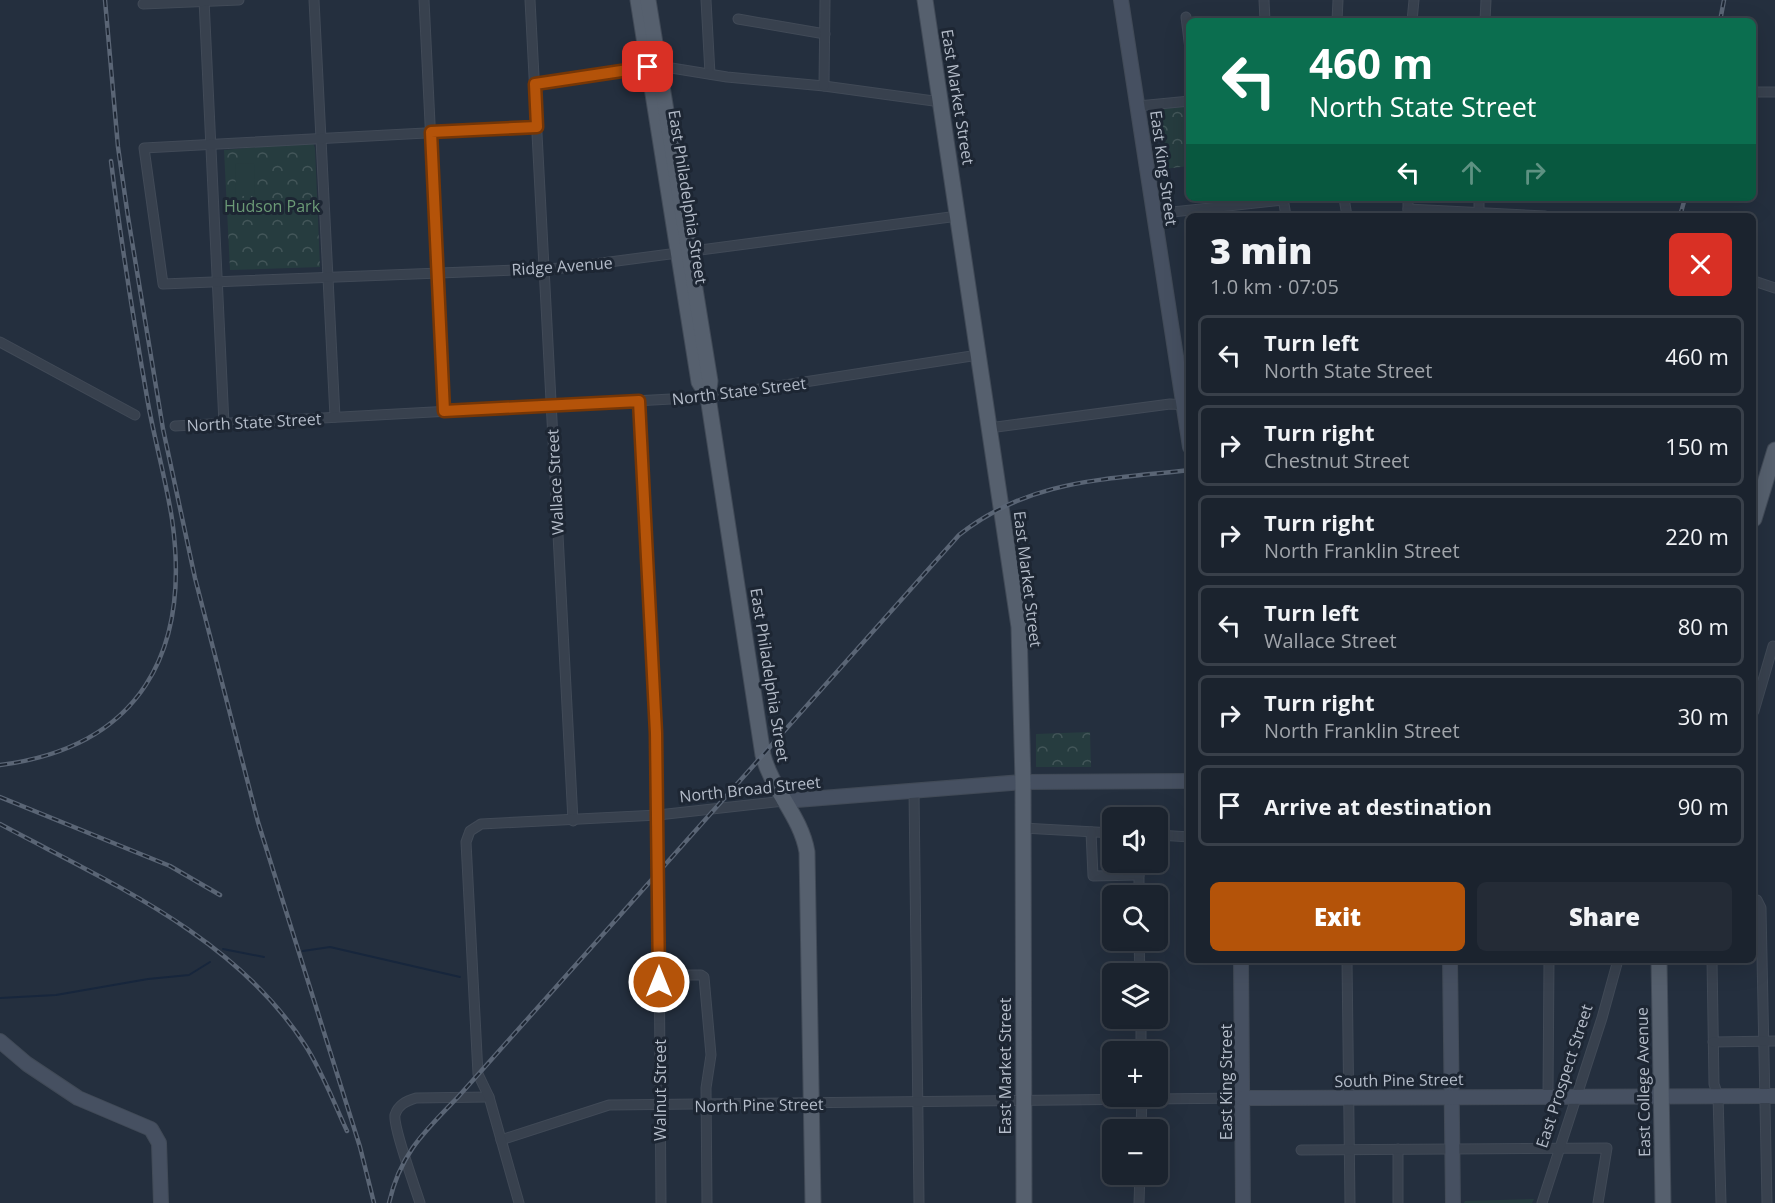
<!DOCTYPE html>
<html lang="en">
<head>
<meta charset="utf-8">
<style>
	body { margin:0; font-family:"Open Sans",sans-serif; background:#242b36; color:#f1f3f6; height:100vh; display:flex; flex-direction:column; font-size:22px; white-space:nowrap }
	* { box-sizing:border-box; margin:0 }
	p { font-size:20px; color:#a0a4aa }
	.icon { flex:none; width:33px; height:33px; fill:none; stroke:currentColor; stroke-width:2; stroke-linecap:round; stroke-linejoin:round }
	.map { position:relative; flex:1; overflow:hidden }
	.sheet { position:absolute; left:1186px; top:213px; width:570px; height:750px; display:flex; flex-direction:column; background:#1b232e; border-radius:9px; box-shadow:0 6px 24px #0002,0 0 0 2px #39404a }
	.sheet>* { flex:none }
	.guide { position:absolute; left:1186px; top:18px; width:570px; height:183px; border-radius:9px; box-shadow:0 6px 24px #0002,0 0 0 2px #39404a; background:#0b6e4f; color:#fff; overflow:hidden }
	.fabs { position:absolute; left:1102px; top:807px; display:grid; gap:12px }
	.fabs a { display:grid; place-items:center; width:66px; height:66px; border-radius:9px; background:#1b232e; box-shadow:0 6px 24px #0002,0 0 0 2px #39404a; font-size:30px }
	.pin { position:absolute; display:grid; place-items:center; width:51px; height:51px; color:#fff; margin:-26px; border-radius:12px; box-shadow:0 3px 9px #0006 }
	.me { position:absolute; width:66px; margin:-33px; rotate:0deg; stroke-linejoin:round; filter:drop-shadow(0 0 4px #0008) }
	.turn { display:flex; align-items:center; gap:21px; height:126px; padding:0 24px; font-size:27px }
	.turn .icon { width:78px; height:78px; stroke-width:2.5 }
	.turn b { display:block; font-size:42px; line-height:51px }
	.lanes { display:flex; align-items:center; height:57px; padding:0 24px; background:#0003; justify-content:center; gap:30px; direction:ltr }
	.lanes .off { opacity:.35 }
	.round { display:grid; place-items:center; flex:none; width:63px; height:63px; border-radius:9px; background:#242b36 }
	.headline { display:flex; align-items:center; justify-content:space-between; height:102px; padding:0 24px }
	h1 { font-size:36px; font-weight:800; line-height:45px }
	.action { display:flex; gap:12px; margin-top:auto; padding:12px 24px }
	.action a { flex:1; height:69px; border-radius:9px; background:#b45309; color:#fff; font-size:24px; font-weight:800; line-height:69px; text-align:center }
	.action a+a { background:#242b36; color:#f1f3f6 }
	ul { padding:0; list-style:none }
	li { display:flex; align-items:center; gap:18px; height:81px; margin:0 12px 9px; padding:0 12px; border:3px solid #39404a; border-radius:9px }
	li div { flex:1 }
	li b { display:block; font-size:22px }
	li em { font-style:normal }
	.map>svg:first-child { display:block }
	.park { fill:url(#park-crowns) }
	.pitch { fill:#263c3f }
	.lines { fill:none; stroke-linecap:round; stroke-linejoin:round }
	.stream { stroke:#17263c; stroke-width:2 }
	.street-casing { stroke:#414a57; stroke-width:11 }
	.secondary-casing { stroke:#414a57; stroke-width:16 }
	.primary-casing { stroke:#414a57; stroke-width:17 }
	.street { stroke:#38414e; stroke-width:9 }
	.secondary { stroke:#465061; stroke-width:14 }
	.primary { stroke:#56606e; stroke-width:15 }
	.rail-casing { stroke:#5a6575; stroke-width:4.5 }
	.rail { stroke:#1d2633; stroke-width:2; stroke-dasharray:7; stroke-linecap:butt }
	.route-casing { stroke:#753606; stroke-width:15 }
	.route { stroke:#b45309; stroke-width:10 }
	.labels { text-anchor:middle; stroke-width:6; stroke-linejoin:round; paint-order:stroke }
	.street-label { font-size:16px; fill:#b4bcc9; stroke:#1d2633 }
	.park-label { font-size:16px; fill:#6b9a76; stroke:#1d2633 }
</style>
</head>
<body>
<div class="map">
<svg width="1775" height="1203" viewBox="0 0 1775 1203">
	<defs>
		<pattern id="park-crowns" width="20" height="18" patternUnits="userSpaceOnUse" patternTransform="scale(1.5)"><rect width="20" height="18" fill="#263c3f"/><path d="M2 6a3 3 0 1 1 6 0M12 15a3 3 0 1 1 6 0" fill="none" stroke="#435659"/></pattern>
	</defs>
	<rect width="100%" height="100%" fill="#242f3e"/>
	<g class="park">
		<polygon points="1189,106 1189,166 1164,169 1158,109"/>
		<polygon points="302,143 313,143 315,148 320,267 230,270 224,150"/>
		<polygon points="1090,732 1091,767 1036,767 1036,734"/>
		<polygon points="1534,1199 1532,1203 1464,1203 1465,1201"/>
	</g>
	<g class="pitch">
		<polygon points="1181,122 1189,122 1189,161 1184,161"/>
		<polygon points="254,163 255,196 236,196 235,164"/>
	</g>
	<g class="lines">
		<g class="stream">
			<polyline points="223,949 264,957"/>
			<polyline points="303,951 330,947 460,977"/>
			<polyline points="0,998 56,995 148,979 189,975 210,962"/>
		</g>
		<defs>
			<g id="street">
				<polyline points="204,0 224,424"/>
				<polyline points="314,0 335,417"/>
				<polyline points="424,0 444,411"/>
				<polyline points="530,0 573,821"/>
				<polyline points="706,0 710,74"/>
				<polyline points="1264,0 1265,21"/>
				<polyline points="143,4 239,0"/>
				<polyline points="1186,17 1190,49"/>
				<polyline points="738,19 825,34"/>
				<polyline points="1337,21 1338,0"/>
				<polyline points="1412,21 1414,0"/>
				<polyline points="1485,21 1486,0"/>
				<polyline points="535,84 659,66 727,77 824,86 941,102"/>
				<polyline points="824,86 825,0"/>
				<polyline points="1754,92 1775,92"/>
				<polyline points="1138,106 1190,101"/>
				<polyline points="537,127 144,148 163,284 564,268 958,216"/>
				<polyline points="1283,198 1286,216"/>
				<polyline points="1344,198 1347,216"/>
				<polyline points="1408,209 1545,216"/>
				<polyline points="1479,213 1479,198"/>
				<polyline points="1154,214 1283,200"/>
				<polyline points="1408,216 1408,198"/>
				<polyline points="1754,281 1775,288"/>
				<polyline points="0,342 135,415"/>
				<polyline points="639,401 658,799 661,1203"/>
				<polyline points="175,426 708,397 978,355"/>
				<polyline points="989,428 1170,404 1187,405"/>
				<polyline points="1754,711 1773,646"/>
				<polyline points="914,791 919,1203"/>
				<polyline points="1023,828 1113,833"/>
				<polyline points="1091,832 1093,876 1139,875"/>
				<polyline points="1158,835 1190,837"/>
				<polyline points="1139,862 1139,896"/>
				<polyline points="1754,900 1757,900 1761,908 1767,1203"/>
				<polyline points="1139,940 1140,974"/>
				<polyline points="1347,960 1350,1203"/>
				<polyline points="1712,960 1714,1084 1718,1096 1721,1203"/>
				<polyline points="659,975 701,975 704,977 711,1055 706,1088 707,1203"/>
				<polyline points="1141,1018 1141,1052"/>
				<polyline points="1713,1042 1775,1041"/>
				<polyline points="1548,1096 1549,960"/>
				<polyline points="1141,1130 1142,1096"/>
				<polyline points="501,1140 609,1105 1242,1098"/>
				<polyline points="1398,1149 1398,1203"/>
				<polyline points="1301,1150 1607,1148 1598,1203"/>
				<path d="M 420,1203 C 415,1187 393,1127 395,1115 C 398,1105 406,1101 416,1098 L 489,1097"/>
				<polyline points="519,1203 489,1097 478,1074 466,842 470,831 481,824 658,815 784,801"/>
				<polyline points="1139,1203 1140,1174"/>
				<polyline points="1542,1203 1602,1018 1618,960"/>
			</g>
			<g id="secondary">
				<polyline points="1121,0 1190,447"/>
				<polyline points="784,801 1023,782 1190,781"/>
				<polyline points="1241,960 1243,1203"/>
				<polyline points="1450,960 1453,1203"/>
				<polyline points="0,1041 27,1064 78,1098 151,1129 159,1143 161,1203"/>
				<polyline points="1242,1098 1775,1096"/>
			</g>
			<g id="primary">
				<polyline points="638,0 699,382 708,397"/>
				<path d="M 648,0 L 710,381 L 708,397 L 763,755 C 772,790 801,816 807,852 L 813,1203"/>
				<polyline points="925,0 1019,627 1023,782 1024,1203"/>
				<polyline points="1754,519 1775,450"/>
				<polyline points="1659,960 1663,1203"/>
			</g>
		</defs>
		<use href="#street" class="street-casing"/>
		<use href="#secondary" class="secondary-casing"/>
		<use href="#primary" class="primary-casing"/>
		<use href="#street" class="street"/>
		<use href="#secondary" class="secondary"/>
		<use href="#primary" class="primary"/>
		<defs>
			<g id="rail">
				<polyline points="105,0 118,147 128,217 163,429 195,578 258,822 360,1147 374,1203"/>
				<polyline points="1720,21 1724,0"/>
				<polyline points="1680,216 1685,198"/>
				<path d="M 0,765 C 140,747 191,652 172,519 C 166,480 155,442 148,403 C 134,323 121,243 111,161"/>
				<polyline points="0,797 170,866 220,895"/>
				<path d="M 0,824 C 110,883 235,936 305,1045 C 322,1071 334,1103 347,1131"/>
				<path d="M 389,1203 C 400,1154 424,1132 458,1097 L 959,535 C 1030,479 1103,480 1190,470"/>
			</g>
		</defs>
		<use href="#rail" class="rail-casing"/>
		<use href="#rail" class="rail"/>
	</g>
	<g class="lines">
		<defs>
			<polyline id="route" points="648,67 535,84 537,127 431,132 444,411 639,401 656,733 659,982"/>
		</defs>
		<use href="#route" class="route-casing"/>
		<use href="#route" class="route"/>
	</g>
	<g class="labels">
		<g class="street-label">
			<text transform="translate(958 97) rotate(81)" y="6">East Market Street</text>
			<text transform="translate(1164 168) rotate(82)" y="6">East King Street</text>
			<text transform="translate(688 197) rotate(81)" y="6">East Philadelphia Street</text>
			<text transform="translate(562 266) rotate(-4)" y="6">Ridge Avenue</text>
			<text transform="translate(739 391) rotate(-7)" y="6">North State Street</text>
			<text transform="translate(254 422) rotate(-3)" y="6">North State Street</text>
			<text transform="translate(555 482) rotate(-93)" y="6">Wallace Street</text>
			<text transform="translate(1028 579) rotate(83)" y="6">East Market Street</text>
			<text transform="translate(770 675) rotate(81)" y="6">East Philadelphia Street</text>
			<text transform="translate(750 789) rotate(-6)" y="6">North Broad Street</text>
			<text transform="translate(1005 1066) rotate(-90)" y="6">East Market Street</text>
			<text transform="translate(1564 1076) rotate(-72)" y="6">East Prospect Street</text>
			<text transform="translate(1399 1080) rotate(-1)" y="6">South Pine Street</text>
			<text transform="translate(1226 1082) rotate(-90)" y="6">East King Street</text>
			<text transform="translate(1643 1082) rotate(-91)" y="6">East College Avenue</text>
			<text transform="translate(660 1090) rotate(-90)" y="6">Walnut Street</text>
			<text transform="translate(759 1105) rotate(-1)" y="6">North Pine Street</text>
		</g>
		<g class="park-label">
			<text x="272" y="212">Hudson Park</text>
		</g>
	</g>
</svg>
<div class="fabs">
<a><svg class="icon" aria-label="sound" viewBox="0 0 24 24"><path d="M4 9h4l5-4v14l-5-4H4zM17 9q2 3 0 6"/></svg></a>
<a><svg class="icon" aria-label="search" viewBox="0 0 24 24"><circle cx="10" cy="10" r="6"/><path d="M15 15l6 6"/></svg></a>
<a><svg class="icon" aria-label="layers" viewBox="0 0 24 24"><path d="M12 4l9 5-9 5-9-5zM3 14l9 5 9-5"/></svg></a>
<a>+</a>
<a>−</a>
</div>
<div class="pin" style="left:648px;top:67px;background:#d93025"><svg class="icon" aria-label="arrive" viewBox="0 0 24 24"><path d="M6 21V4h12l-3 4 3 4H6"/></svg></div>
<svg class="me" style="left:659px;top:982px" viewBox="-20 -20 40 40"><circle r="17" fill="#b45309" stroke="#fff" stroke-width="3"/><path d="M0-11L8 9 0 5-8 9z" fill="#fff"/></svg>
<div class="guide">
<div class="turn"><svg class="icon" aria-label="left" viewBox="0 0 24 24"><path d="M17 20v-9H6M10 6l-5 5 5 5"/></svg><div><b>460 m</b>North State Street</div></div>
<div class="lanes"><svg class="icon" aria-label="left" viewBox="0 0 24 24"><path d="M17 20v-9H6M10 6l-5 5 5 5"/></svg><svg class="icon off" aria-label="ahead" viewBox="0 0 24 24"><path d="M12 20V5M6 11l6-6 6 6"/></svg><svg class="icon off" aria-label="right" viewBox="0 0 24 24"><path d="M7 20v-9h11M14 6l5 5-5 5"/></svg></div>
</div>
<section class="sheet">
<div class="headline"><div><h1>3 min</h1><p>1.0 km · 07:05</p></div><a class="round" style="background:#d93025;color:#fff"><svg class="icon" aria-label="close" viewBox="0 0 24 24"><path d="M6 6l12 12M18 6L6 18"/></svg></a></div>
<ul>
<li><svg class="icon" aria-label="left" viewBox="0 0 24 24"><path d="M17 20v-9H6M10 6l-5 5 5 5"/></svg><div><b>Turn left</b><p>North State Street</p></div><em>460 m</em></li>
<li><svg class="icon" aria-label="right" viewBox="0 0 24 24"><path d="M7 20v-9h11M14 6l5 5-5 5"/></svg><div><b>Turn right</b><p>Chestnut Street</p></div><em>150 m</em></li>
<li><svg class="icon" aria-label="right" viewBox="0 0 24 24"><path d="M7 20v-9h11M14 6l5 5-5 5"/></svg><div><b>Turn right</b><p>North Franklin Street</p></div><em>220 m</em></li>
<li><svg class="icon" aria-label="left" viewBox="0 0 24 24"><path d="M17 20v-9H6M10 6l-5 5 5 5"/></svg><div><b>Turn left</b><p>Wallace Street</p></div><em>80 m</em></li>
<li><svg class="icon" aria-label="right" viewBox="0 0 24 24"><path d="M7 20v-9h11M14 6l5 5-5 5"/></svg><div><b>Turn right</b><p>North Franklin Street</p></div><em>30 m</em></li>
<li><svg class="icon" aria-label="arrive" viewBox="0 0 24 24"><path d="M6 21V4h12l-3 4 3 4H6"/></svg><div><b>Arrive at destination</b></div><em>90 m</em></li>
</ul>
<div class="action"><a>Exit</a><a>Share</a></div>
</section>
</div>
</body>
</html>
